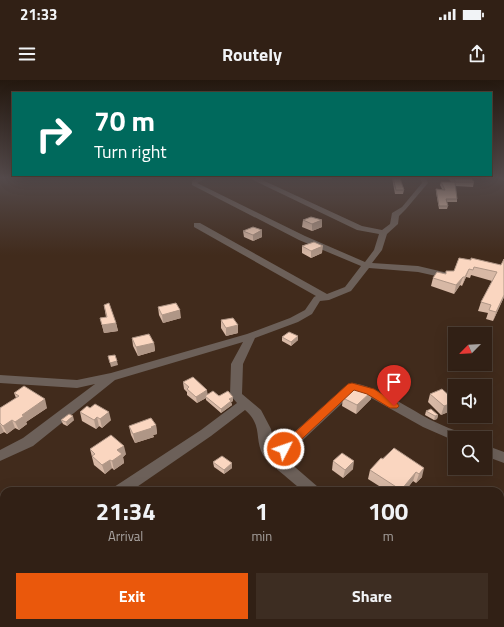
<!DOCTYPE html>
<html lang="en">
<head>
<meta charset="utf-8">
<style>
	body { margin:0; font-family:"Titillium Web",sans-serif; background:#3d2d22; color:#f1f3f6; height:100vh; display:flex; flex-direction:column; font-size:15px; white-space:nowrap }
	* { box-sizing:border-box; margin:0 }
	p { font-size:13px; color:#a8a3a0 }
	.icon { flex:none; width:22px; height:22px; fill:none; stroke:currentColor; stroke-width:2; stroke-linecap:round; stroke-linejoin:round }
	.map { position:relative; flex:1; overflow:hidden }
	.panel { position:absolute; left:0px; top:407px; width:504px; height:140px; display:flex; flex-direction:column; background:#312015; border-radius:12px 12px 0 0; box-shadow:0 4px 16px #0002,0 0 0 1px #4c3e34 }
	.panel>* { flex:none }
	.banner { position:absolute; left:12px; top:12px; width:480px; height:84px; border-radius:0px; box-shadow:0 4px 16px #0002,0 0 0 1px #4c3e34; background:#00695c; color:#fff; overflow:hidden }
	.needle { width:26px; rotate:246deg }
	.fabs { position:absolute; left:448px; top:247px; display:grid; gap:8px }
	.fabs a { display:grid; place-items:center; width:44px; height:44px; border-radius:0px; background:#312015; box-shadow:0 4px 16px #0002,0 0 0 1px #4c3e34; font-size:20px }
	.pin { position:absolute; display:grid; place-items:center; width:34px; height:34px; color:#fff; margin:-41px -17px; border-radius:50% 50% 50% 0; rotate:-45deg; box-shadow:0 0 4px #0007 }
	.pin .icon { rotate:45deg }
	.me { position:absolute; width:44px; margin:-22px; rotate:49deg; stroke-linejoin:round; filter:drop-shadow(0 0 3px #0008) }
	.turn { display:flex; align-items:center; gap:14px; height:84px; padding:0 16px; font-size:18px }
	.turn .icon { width:52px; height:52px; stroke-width:2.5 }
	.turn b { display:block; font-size:28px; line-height:34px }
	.eta { display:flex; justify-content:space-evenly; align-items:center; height:68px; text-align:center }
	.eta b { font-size:24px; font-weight:700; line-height:28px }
	.action { display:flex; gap:8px; margin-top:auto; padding:8px 16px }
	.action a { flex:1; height:46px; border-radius:0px; background:#ea580c; color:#fff; font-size:16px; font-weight:700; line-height:46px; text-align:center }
	.action a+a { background:#3d2d22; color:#f1f3f6 }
	.status { display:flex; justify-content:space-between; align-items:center; height:28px; padding:0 20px; background:#312015; direction:ltr }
	.status svg { height:11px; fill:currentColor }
	header { display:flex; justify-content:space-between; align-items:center; height:52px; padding:0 16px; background:#312015; font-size:18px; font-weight:700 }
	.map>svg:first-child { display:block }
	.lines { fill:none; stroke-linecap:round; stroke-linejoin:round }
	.minor { fill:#6c6059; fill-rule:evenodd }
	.wall { fill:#d7b8a5 }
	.shaded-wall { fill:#af9686 }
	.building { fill:#fad6c0; stroke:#af9686 }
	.route { fill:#ea580c; stroke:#983908 }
</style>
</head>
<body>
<div class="status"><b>21:33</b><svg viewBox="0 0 49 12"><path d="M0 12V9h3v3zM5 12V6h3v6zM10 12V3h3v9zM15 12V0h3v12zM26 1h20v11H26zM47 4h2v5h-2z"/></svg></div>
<header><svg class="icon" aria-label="menu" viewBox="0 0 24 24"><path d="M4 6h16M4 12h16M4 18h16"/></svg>Routely<svg class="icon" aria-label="share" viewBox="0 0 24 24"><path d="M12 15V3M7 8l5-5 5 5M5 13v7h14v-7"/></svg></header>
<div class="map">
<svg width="504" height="547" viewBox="0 0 504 547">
	<rect width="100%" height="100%" fill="#412b1c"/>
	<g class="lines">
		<g class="minor">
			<path d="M 197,98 L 207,98 L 197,103 L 305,156 L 365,182 L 374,170 L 379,154 L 357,150 L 249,98 L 258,98 L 362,146 L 382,150 L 390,144 L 392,133 L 402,127 L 422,103 L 420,98 L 426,98 L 428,103 L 406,129 L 399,136 L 398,144 L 387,154 L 382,170 L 372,183 L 418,186 L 448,193 L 449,195 L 448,197 L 445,198 L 418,192 L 369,188 L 351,211 L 329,220 L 320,221 L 312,234 L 298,242 L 255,258 L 243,284 L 242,314 L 261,330 L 271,349 L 274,366 L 280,365 L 348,304 C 367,299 414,332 433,341 C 443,346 454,350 465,354 L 467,358 L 455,358 L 455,361 L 423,347 L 366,315 L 354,312 L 289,373 L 281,375 L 318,407 L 320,411 L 303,411 C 294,403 268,383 263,375 C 254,359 263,345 245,330 L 211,356 L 131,411 L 112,411 L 114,407 L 201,350 L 237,323 L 230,315 L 231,284 L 243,262 L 115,300 L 33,366 L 0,381 L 0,370 L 23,358 L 95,304 L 77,308 L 0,303 L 0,295 L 77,300 L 111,293 L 247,254 L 290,238 L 305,230 L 314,217 L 316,216 L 194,147 L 194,143 L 200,143 L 327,214 L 345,207 L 361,186 L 299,160 L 192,105 L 192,101 Z"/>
			<polygon points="498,98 504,98 504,101"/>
			<polygon points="485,365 504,372 504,383 485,376"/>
			<polygon points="4,481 4,499 0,500 0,483"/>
			<polygon points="500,494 504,495 504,511 500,510"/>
			<polygon points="0,524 4,526 4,543 26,543 27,547 5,547 5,545 0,543"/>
		</g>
	</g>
	<g class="wall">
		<polygon points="300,98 332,98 332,99 300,100"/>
		<polygon points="392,98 400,98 404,110 403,114 395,114"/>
		<polygon points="448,98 471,98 474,102 473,107 455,106 457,119 457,122 447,122 448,126 447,129 439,129 436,112 436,109 442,109 440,105 441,102 451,102"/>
		<polygon points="303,140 322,147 312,151 302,147"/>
		<polygon points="243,151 262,157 253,161 244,157"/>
		<polygon points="302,166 322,173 311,178 302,173"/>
		<polygon points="459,178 501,185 504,179 504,217 493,241 486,239 488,233 478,231 481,222 492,201 471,195 470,198 466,197 462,206 460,205 454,214 431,206 433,198 454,191"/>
		<polygon points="104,225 116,243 118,251 104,253 100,238 106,237"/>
		<polygon points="158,227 181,238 163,243 159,235"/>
		<polygon points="221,240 238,245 238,253 226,256 221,248"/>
		<polygon points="298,256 298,260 291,266 282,261 282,257"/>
		<polygon points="132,258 154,263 155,271 138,276 133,266"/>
		<polygon points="183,302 208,314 233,317 233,321 231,322 232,325 221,333 206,320 206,318 197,323 187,315 187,312 184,309"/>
		<polygon points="372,311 371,319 356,334 342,326 343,318"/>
		<polygon points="14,313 47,328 26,342 27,344 19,350 15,348 7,354 4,352 0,354 0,328 16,318"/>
		<polygon points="430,314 453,330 441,335 428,322"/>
		<polygon points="426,331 438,335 437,339 434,340 425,335"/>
		<polygon points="80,332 111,340 102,348 99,346 96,349 82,341"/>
		<polygon points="61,340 74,340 67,346 63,344"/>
		<polygon points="156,345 157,354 153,355 154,357 135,363 131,355 129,346"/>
		<polygon points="394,368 422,397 416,403 413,401 405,411 387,411 368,399 370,390"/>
		<polygon points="90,369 126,374 123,377 124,383 114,390 112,388 105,394 94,385"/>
		<polygon points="333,381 353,389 343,398 332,390"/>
		<polygon points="213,382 232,383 232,388 224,394 214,387"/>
		<polygon points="470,543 489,543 489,547 469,547"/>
	</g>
	<g class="shaded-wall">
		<polygon points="322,140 322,147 312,151 312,144"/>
		<polygon points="262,150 262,157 253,161 253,155"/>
		<polygon points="323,166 322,173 311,178 311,171"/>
		<polygon points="469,189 466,197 462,206 465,197"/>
		<polygon points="463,197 460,205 454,214 456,205"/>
		<polygon points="504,215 504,217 493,241 496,232"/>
		<polygon points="180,230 181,238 163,243 162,235"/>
		<polygon points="116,243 118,251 104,253 102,245"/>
		<polygon points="238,245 238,253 226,256 226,248"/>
		<polygon points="298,256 298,260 291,266 291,262"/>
		<polygon points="154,263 155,271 138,276 136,267"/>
		<polygon points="117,281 118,285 111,287 110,283"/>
		<polygon points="207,310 208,317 205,316 206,318 197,323 196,317"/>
		<polygon points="372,311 371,319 356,334 357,325"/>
		<polygon points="233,317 233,321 231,322 232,325 221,333 221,329 229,319"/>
		<polygon points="45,319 47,328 26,342 27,344 19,350 15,342 22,335"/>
		<polygon points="455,322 455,324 453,330 441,335 444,326"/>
		<polygon points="109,332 111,340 102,348 100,339"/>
		<polygon points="438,335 437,339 434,340 435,336"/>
		<polygon points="73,336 74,340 67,346 66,342"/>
		<polygon points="97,337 99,346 96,349 94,340"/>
		<polygon points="12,340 15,348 7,354 3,346"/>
		<polygon points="0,344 4,352 0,354"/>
		<polygon points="156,345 157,354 153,355 154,357 135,363 133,354"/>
		<polygon points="124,366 126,374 123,377 124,383 114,390 112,381 117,370"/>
		<polygon points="110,380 112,388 105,394 102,385"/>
		<polygon points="354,381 353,389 343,398 345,390"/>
		<polygon points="232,383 232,388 224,394 224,390"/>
		<polygon points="424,388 422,397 416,403 419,394"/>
		<polygon points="416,392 413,401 405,411 401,411 401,410"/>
	</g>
	<g class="building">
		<polygon points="393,98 400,98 404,110 396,110"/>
		<polygon points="453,98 471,98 474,102 456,102"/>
		<polygon points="441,102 455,102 457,119 446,119 448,126 439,126 436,109 445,110"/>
		<polygon points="311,137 322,140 312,144 303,140"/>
		<polygon points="253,147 262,150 253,155 243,151"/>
		<polygon points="314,162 323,166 311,171 302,166"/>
		<polygon points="459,178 471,180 471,178 501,185 504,179 504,215 496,232 489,230 491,225 481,222 497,192 474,187 473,190 469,189 465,197 463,197 456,205 433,198 437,192 446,194 446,191 454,191"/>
		<polygon points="109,223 116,243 102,245 100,238 107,237 104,225"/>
		<polygon points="176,223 180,230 162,235 158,227"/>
		<polygon points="233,238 238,245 226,248 221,240"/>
		<polygon points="289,252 298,256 291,262 282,257"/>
		<polygon points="149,254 154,263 136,267 132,258"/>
		<polygon points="115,275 117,281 110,283 108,276"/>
		<polygon points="193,297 207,310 196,317 187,309 189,307 183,302"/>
		<polygon points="356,305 372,311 357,325 343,318"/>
		<polygon points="24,306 45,319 22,335 24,336 15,342 12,340 3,346 0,343 0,328 19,316 14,313"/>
		<polygon points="442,309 455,321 455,322 444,326 430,314"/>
		<polygon points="213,311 219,316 228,311 233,317 229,319 231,321 221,329 205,316"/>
		<polygon points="95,324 109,332 100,339 97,337 94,340 80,332 87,326 90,328"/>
		<polygon points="431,329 438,335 435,336 426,331"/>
		<polygon points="69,334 73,336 66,342 61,340"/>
		<polygon points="151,338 156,345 151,347 152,348 133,354 129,346"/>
		<polygon points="111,355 124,366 117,370 122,374 112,381 110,380 102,385 92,376 95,374 90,369"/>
		<polygon points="394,368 424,388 419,394 416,392 401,410 370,390 381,378 383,379"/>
		<polygon points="342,373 354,381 345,390 333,381"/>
		<polygon points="222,376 232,383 224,390 213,382"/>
		<polygon points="474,543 489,543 489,547 476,547 473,546"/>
	</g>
	<linearGradient id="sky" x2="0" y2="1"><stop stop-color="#24180f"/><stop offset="0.56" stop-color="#544a4b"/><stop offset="1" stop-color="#544a4b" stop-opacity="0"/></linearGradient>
	<rect width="504" height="175" fill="url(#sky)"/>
	<polygon class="route" points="352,303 374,309 397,323 399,326 397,328 390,328 367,314 354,310 288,372 284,373 280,372 278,369 280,366 348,304"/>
</svg>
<div class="fabs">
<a><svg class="needle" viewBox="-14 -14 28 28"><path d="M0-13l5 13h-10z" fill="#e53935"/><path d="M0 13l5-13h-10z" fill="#a8a3a0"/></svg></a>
<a><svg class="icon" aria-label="sound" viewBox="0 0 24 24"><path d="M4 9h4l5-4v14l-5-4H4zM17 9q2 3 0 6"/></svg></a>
<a><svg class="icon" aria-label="search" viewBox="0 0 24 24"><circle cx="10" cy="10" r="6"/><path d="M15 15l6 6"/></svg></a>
</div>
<div class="pin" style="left:394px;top:326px;background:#d93025"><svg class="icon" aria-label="arrive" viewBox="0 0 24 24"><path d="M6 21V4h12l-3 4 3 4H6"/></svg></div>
<svg class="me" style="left:284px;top:369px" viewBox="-20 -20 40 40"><circle r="17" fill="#ea580c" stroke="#fff" stroke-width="3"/><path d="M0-11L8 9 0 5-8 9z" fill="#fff"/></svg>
<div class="banner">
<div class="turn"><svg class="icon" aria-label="right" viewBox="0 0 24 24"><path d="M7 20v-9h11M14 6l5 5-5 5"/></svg><div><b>70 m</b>Turn right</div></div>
</div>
<section class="panel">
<div class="eta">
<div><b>21:34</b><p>Arrival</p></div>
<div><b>1</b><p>min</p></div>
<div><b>100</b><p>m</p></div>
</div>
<div class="action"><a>Exit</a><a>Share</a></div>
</section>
</div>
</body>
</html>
